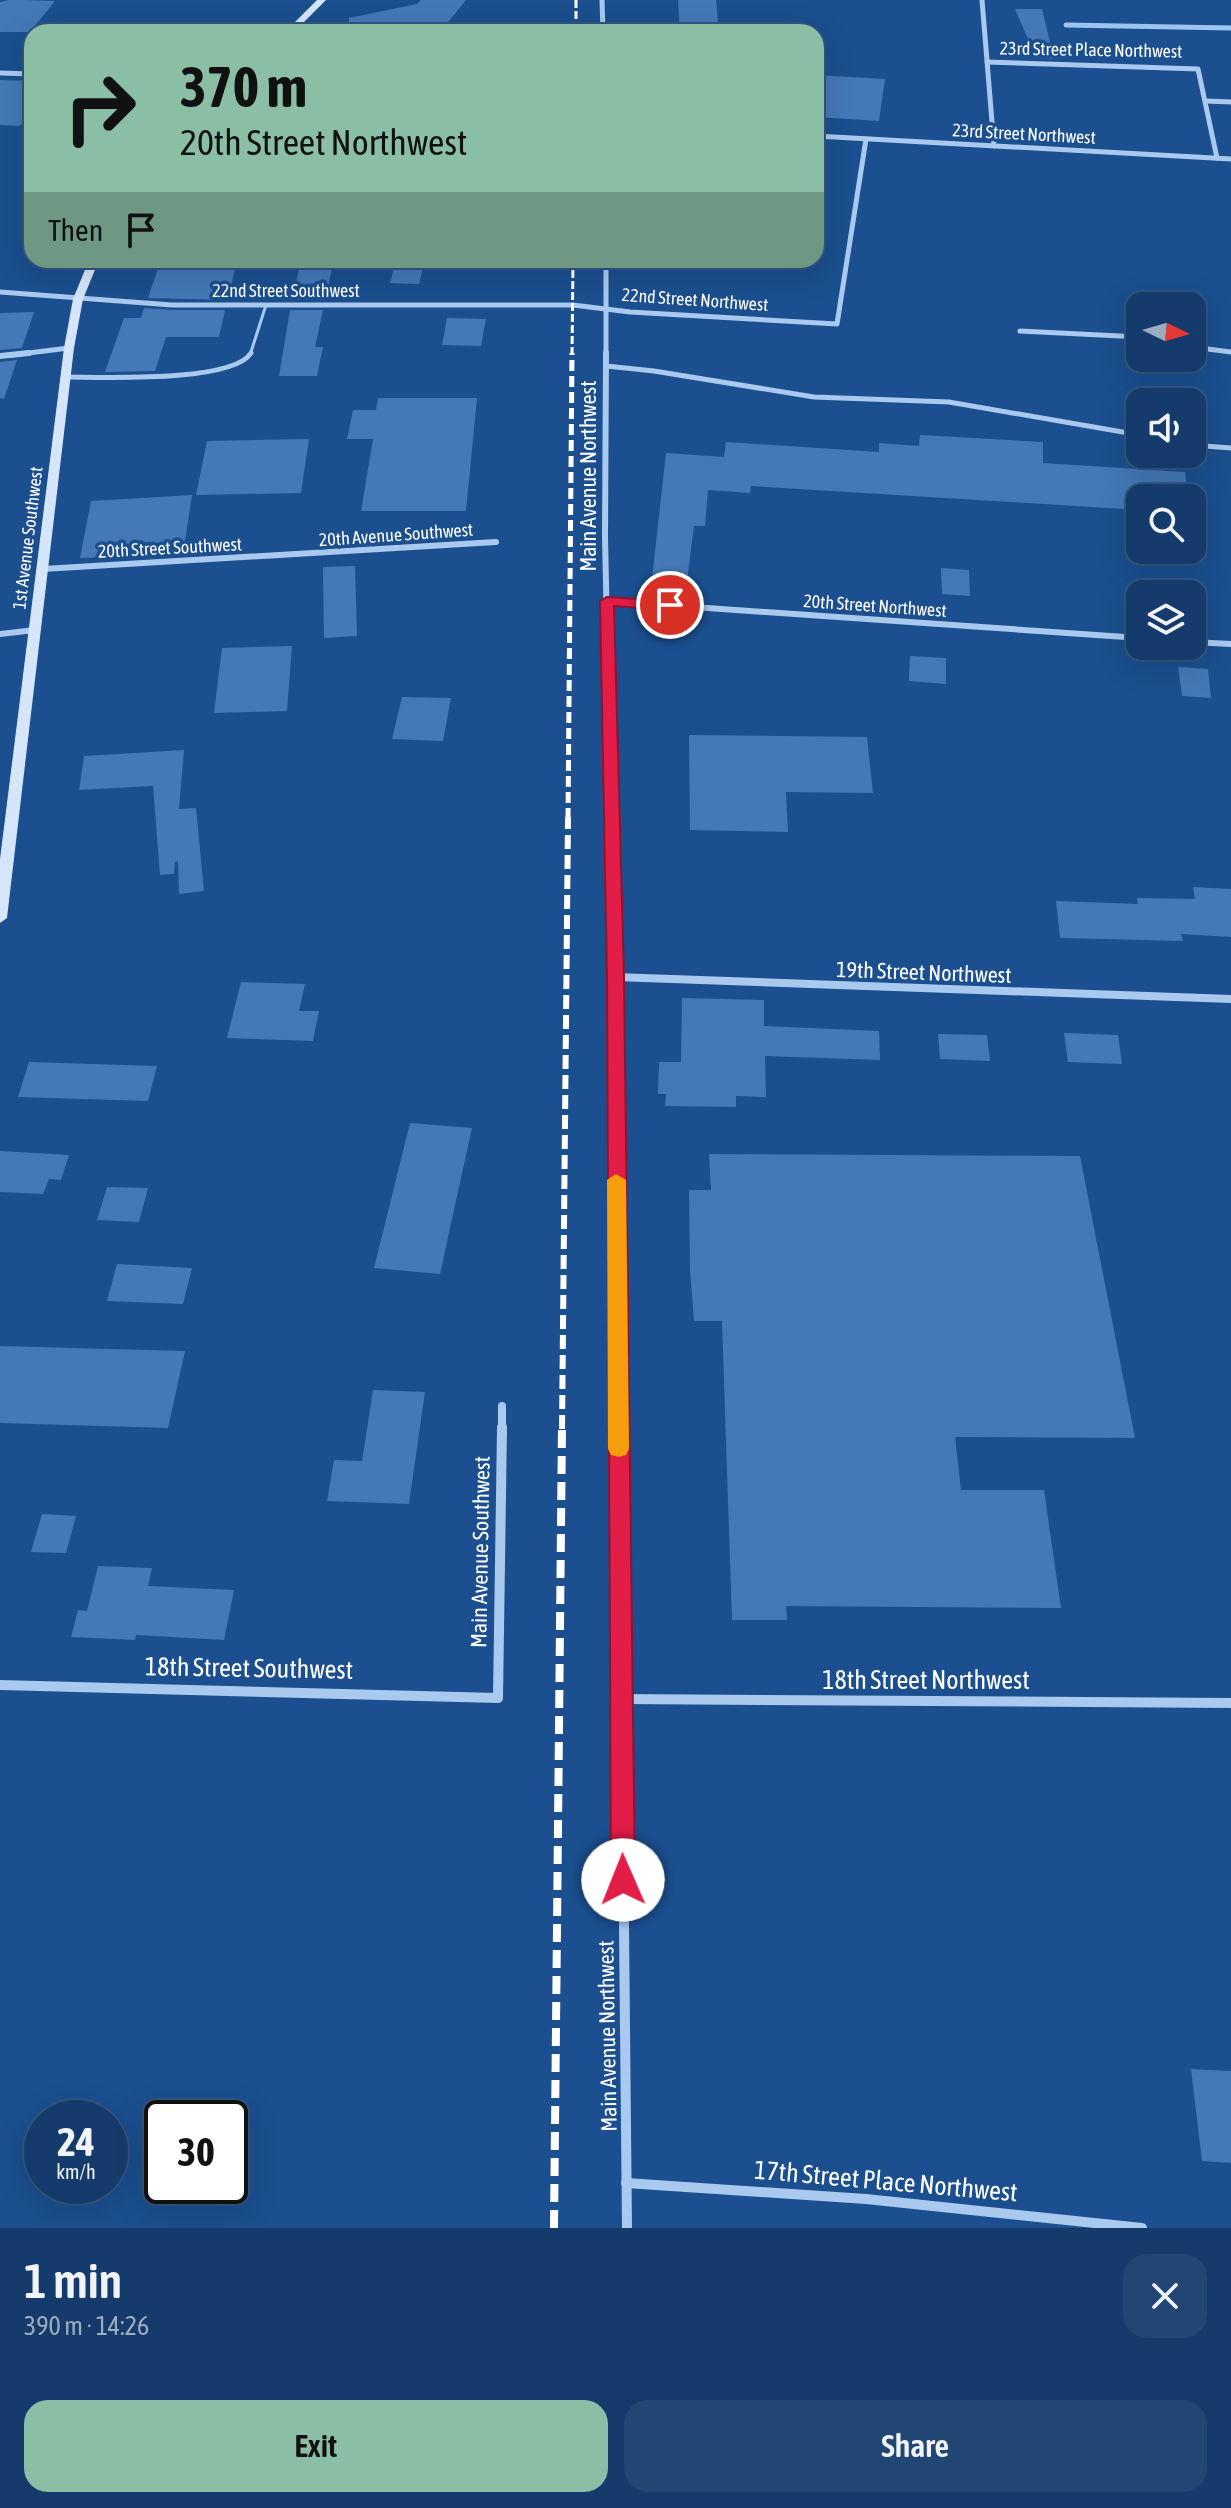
<!DOCTYPE html>
<html lang="en">
<head>
<meta charset="utf-8">
<style>
	body { margin:0; font-family:"Asap Condensed",sans-serif; background:#214673; color:#f1f3f6; height:100vh; display:flex; flex-direction:column; font-size:30px; white-space:nowrap }
	* { box-sizing:border-box; margin:0 }
	p { font-size:26px; color:#9dadc1 }
	.icon { flex:none; width:44px; height:44px; fill:none; stroke:currentColor; stroke-width:2; stroke-linecap:round; stroke-linejoin:round }
	.map { position:relative; height:2228px; overflow:hidden }
	.side { display:flex; flex-direction:column; background:#143b6b; flex:1 }
	.side>* { flex:none }
	.hud { position:absolute; left:24px; top:24px; width:800px; height:244px; border-radius:24px; box-shadow:0 8px 32px #0002,0 0 0 2px #33557e; background:#8abfa5; color:#111; overflow:hidden }
	.needle { width:52px; rotate:95deg }
	.tools { position:absolute; left:1126px; top:292px; display:grid; gap:16px }
	.tools a { display:grid; place-items:center; width:80px; height:80px; border-radius:16px; background:#143b6b; box-shadow:0 8px 32px #0002,0 0 0 2px #33557e; font-size:40px }
	.speed { position:absolute; left:24px; top:2100px; display:flex; gap:16px; font-size:40px; font-weight:700; text-align:center }
	.speed>* { display:grid; place-content:center; width:104px; height:104px; border-radius:50%; background:#143b6b; box-shadow:0 8px 32px #0002,0 0 0 2px #33557e; line-height:1 }
	.speed small { font-size:20px; font-weight:400 }
	.speed .limit { border:4px solid #111; border-radius:12px; background:#fff; color:#111 }
	.pin { position:absolute; display:grid; place-items:center; width:68px; height:68px; color:#fff; margin:-34px; border:4px solid #fff; border-radius:50%; box-shadow:0 2px 8px #0007 }
	.me { position:absolute; width:88px; margin:-44px; rotate:359deg; stroke-linejoin:round; filter:drop-shadow(0 0 6px #0008) }
	.turn { display:flex; align-items:center; gap:28px; height:168px; padding:0 24px; font-size:36px }
	.turn .icon { width:104px; height:104px; stroke-width:2.5 }
	.turn b { display:block; font-size:56px; line-height:68px }
	.then { display:flex; align-items:center; height:76px; padding:0 24px; background:#0003; gap:16px; font-size:30px }
	.round { display:grid; place-items:center; flex:none; width:84px; height:84px; border-radius:24px; background:#214673 }
	.overview { display:flex; align-items:center; justify-content:space-between; height:136px; padding:0 24px }
	h1 { font-size:48px; font-weight:600; line-height:60px }
	.cta { display:flex; gap:16px; margin-top:auto; padding:16px 24px }
	.cta a { flex:1; height:92px; border-radius:24px; background:#8abfa5; color:#111; font-size:32px; font-weight:600; line-height:92px; text-align:center }
	.cta a+a { background:#214673; color:#f1f3f6 }
	.map>svg:first-child { display:block }
	.lines { fill:none; stroke-linecap:round; stroke-linejoin:round }
	.stream { stroke:#9cc4f0; stroke-width:5 }
	.building { fill:#4478b7 }
	.lane-far1 { stroke:#a9c9ee; stroke-width:3 }
	.lane { stroke:#a9c9ee; stroke-width:5 }
	.street-far3 { stroke:#a9c9ee; stroke-width:5 }
	.street-far2 { stroke:#a9c9ee; stroke-width:6 }
	.street-far1 { stroke:#a9c9ee; stroke-width:8 }
	.street { stroke:#a9c9ee; stroke-width:10 }
	.secondary { fill:#d6e6fa; fill-rule:evenodd }
	.rail-far3 { stroke:#fff; stroke-width:3; stroke-dasharray:8 3; stroke-linecap:butt }
	.rail-far2 { stroke:#fff; stroke-width:5; stroke-dasharray:11 5; stroke-linecap:butt }
	.rail-far1 { stroke:#fff; stroke-width:6; stroke-dasharray:14 6; stroke-linecap:butt }
	.rail { stroke:#fff; stroke-width:8; stroke-dasharray:18 8; stroke-linecap:butt }
	.route { fill:#e11d48; stroke:#92132f; stroke-width:2 }
	.slow { fill:#f59e0b }
	.labels { text-anchor:middle; stroke-width:7; stroke-linejoin:round; paint-order:stroke }
	.far-street-label { font-size:18px; fill:#fff; stroke:#1b4f8f }
	.street-label { font-size:22px; fill:#fff; stroke:#1b4f8f }
	.near-street-label { font-size:26px; fill:#fff; stroke:#1b4f8f }
</style>
</head>
<body>
<div class="map">
<svg width="1231" height="2228" viewBox="0 0 1231 2228">
	<rect width="100%" height="100%" fill="#1b4f8f"/>
	<g class="lines">
		<polyline class="stream" points="1066,25 1231,28"/>
	</g>
	<g class="building">
		<polygon points="9,0 23,0 55,1 30,32 0,32 0,2"/>
		<polygon points="421,0 466,0 440,32 349,25 349,18 417,4"/>
		<polygon points="678,0 716,0 719,32 680,32"/>
		<polygon points="1015,9 1042,9 1054,59 1036,58"/>
		<polygon points="816,75 885,79 879,121 816,117"/>
		<polygon points="0,80 32,81 32,115 19,126 0,125"/>
		<polygon points="161,260 237,260 228,300 148,298"/>
		<polygon points="301,260 334,260 325,300 292,300"/>
		<polygon points="396,260 425,260 419,284 390,283"/>
		<polygon points="144,308 172,310 225,310 219,337 166,337 155,371 105,372 124,318 141,318"/>
		<polygon points="290,310 323,310 315,347 323,347 317,376 279,376"/>
		<polygon points="34,312 22,348 0,350 0,313"/>
		<polygon points="447,318 486,319 481,346 442,345"/>
		<polygon points="17,360 4,399 0,398 0,362"/>
		<polygon points="378,398 477,398 466,511 361,511 373,439 347,439 353,410 376,410"/>
		<polygon points="920,435 1043,442 1043,463 1185,472 1188,498 1140,498 1140,510 751,486 750,493 708,490 705,526 694,526 686,588 651,587 666,453 724,457 726,442 879,452 879,443 919,446"/>
		<polygon points="309,439 301,493 196,495 207,441"/>
		<polygon points="192,495 183,555 80,558 91,501"/>
		<polygon points="355,566 357,636 324,638 323,567"/>
		<polygon points="941,568 969,570 970,596 942,594"/>
		<polygon points="292,646 287,711 214,713 222,648"/>
		<polygon points="910,656 946,658 946,684 909,681"/>
		<polygon points="1178,667 1208,669 1211,698 1182,696"/>
		<polygon points="402,697 451,698 443,741 392,739"/>
		<polygon points="689,735 867,737 873,793 786,792 788,832 690,830"/>
		<polygon points="184,750 179,809 196,808 204,891 179,894 178,861 175,862 174,874 160,875 153,786 79,790 84,756"/>
		<polygon points="1193,887 1231,889 1231,937 1181,934 1183,941 1060,938 1056,901 1138,904 1137,898 1195,899"/>
		<polygon points="241,982 305,984 299,1011 319,1011 313,1041 227,1038"/>
		<polygon points="682,998 764,1000 764,1026 879,1031 880,1060 765,1056 766,1097 736,1096 736,1107 665,1106 666,1094 658,1094 659,1062 681,1062"/>
		<polygon points="1064,1033 1118,1035 1122,1064 1068,1062"/>
		<polygon points="938,1034 987,1035 990,1061 940,1059"/>
		<polygon points="29,1062 157,1066 148,1101 18,1097"/>
		<polygon points="410,1123 472,1128 440,1274 374,1268"/>
		<polygon points="0,1151 69,1155 61,1180 49,1179 43,1194 0,1192"/>
		<polygon points="709,1154 1080,1156 1135,1438 955,1437 961,1490 1044,1490 1061,1608 786,1606 787,1620 732,1620 722,1321 694,1321 690,1270 689,1190 711,1190"/>
		<polygon points="107,1187 148,1188 139,1222 97,1220"/>
		<polygon points="117,1264 192,1268 183,1304 107,1301"/>
		<polygon points="0,1346 185,1351 168,1428 0,1423"/>
		<polygon points="373,1390 425,1392 409,1504 327,1501 334,1460 362,1461"/>
		<polygon points="42,1514 76,1516 66,1553 31,1552"/>
		<polygon points="98,1566 152,1568 148,1586 234,1590 224,1640 136,1635 135,1640 71,1637 78,1610 87,1611"/>
		<polygon points="1191,2069 1231,2071 1231,2163 1202,2161"/>
	</g>
	<g class="lines">
		<polyline class="lane-far1" points="250,355 266,305"/>
		<g class="lane">
			<polyline points="606,366 654,371 814,397 949,402 1140,435"/>
			<path d="M 65,377 C 101,377 232,383 251,353"/>
			<polyline points="1192,445 1231,448"/>
		</g>
		<g class="street-far3">
			<polyline points="602,0 603,32"/>
			<polyline points="982,0 994,146"/>
			<polyline points="987,62 1198,69 1217,158"/>
			<polyline points="0,73 32,74"/>
			<polyline points="1206,101 1231,102"/>
			<polyline points="816,136 1231,159"/>
			<polyline points="0,292 172,305 573,305 630,312 837,324 866,139"/>
			<polyline points="1020,331 1140,337"/>
			<polyline points="1192,347 1231,352"/>
			<polyline points="12,355 69,348"/>
			<polyline points="606,355 606,260"/>
		</g>
		<g class="street-far2">
			<polyline points="606,353 605,537 611,819"/>
			<polyline points="0,356 29,353"/>
			<polyline points="43,569 496,542"/>
			<polyline points="607,601 1140,638"/>
			<polyline points="0,634 35,630"/>
			<polyline points="1192,642 1231,644"/>
		</g>
		<g class="street-far1">
			<polyline points="611,817 619,1429"/>
			<polyline points="615,977 1231,999"/>
			<polyline points="502,1429 502,1406"/>
		</g>
		<g class="street">
			<polyline points="619,1427 627,2228"/>
			<polyline points="0,1685 498,1698 502,1427"/>
			<polyline points="621,1699 1231,1703"/>
			<polyline points="626,2183 866,2199 1142,2228"/>
		</g>
		<g class="secondary">
			<polygon points="317,0 326,0 294,32 285,32"/>
			<polygon points="89,260 99,260 83,299 74,348 7,918 0,923 0,859 64,348 73,299"/>
		</g>
		<g class="rail-far3">
			<polyline points="576,0 576,32"/>
			<polyline points="572,355 573,260"/>
		</g>
		<polyline class="rail-far2" points="568,819 572,353"/>
		<polyline class="rail-far1" points="562,1429 568,817"/>
		<polyline class="rail" points="554,2228 562,1427"/>
	</g>
	<polygon class="route" points="607,597 670,601 677,605 670,610 614,606 624,977 635,1880 632,1888 623,1892 614,1888 611,1880 607,977 600,601"/>
	<polygon class="slow" points="616,1174 626,1180 629,1449 626,1455 619,1457 611,1455 608,1449 607,1180"/>
	<g class="labels">
		<g class="far-street-label">
			<text transform="translate(1091 50) rotate(1)" y="6">23rd Street Place Northwest</text>
			<text transform="translate(1024 134) rotate(3)" y="6">23rd Street Northwest</text>
			<text x="286" y="297">22nd Street Southwest</text>
			<text transform="translate(695 300) rotate(4)" y="6">22nd Street Northwest</text>
			<text transform="translate(396 535) rotate(-4)" y="6">20th Avenue Southwest</text>
			<text transform="translate(28 538) rotate(-83)" y="6">1st Avenue Southwest</text>
			<text transform="translate(170 548) rotate(-3)" y="6">20th Street Southwest</text>
			<text transform="translate(875 606) rotate(4)" y="6">20th Street Northwest</text>
		</g>
		<g class="street-label">
			<text transform="translate(588 476) rotate(-90)" y="8">Main Avenue Northwest</text>
			<text transform="translate(924 972) rotate(2)" y="8">19th Street Northwest</text>
			<text transform="translate(480 1552) rotate(-89)" y="8">Main Avenue Southwest</text>
			<text transform="translate(607 2036) rotate(-91)" y="8">Main Avenue Northwest</text>
		</g>
		<g class="near-street-label">
			<text transform="translate(249 1668) rotate(1)" y="9">18th Street Southwest</text>
			<text x="926" y="1689">18th Street Northwest</text>
			<text transform="translate(886 2181) rotate(5)" y="9">17th Street Place Northwest</text>
		</g>
	</g>
</svg>
<div class="tools">
<a><svg class="needle" viewBox="-14 -14 28 28"><path d="M0-13l5 13h-10z" fill="#e53935"/><path d="M0 13l5-13h-10z" fill="#9dadc1"/></svg></a>
<a><svg class="icon" aria-label="sound" viewBox="0 0 24 24"><path d="M4 9h4l5-4v14l-5-4H4zM17 9q2 3 0 6"/></svg></a>
<a><svg class="icon" aria-label="search" viewBox="0 0 24 24"><circle cx="10" cy="10" r="6"/><path d="M15 15l6 6"/></svg></a>
<a><svg class="icon" aria-label="layers" viewBox="0 0 24 24"><path d="M12 4l9 5-9 5-9-5zM3 14l9 5 9-5"/></svg></a>
</div>
<div class="speed"><div>24<small>km/h</small></div><div class="limit">30</div></div>
<div class="pin" style="left:670px;top:605px;background:#d93025"><svg class="icon" aria-label="arrive" viewBox="0 0 24 24"><path d="M6 21V4h12l-3 4 3 4H6"/></svg></div>
<svg class="me" style="left:623px;top:1880px" viewBox="-20 -20 40 40"><circle r="19" fill="#fff"/><path d="M0-13L10 11 0 6-10 11z" fill="#e11d48"/></svg>
<div class="hud">
<div class="turn"><svg class="icon" aria-label="right" viewBox="0 0 24 24"><path d="M7 20v-9h11M14 6l5 5-5 5"/></svg><div><b>370 m</b>20th Street Northwest</div></div>
<div class="then">Then<svg class="icon" aria-label="arrive" viewBox="0 0 24 24"><path d="M6 21V4h12l-3 4 3 4H6"/></svg></div>
</div>
</div>
<section class="side">
<div class="overview"><div><h1>1 min</h1><p>390 m · 14:26</p></div><a class="round"><svg class="icon" aria-label="close" viewBox="0 0 24 24"><path d="M6 6l12 12M18 6L6 18"/></svg></a></div>
<div class="cta"><a>Exit</a><a>Share</a></div>
</section>
</body>
</html>
